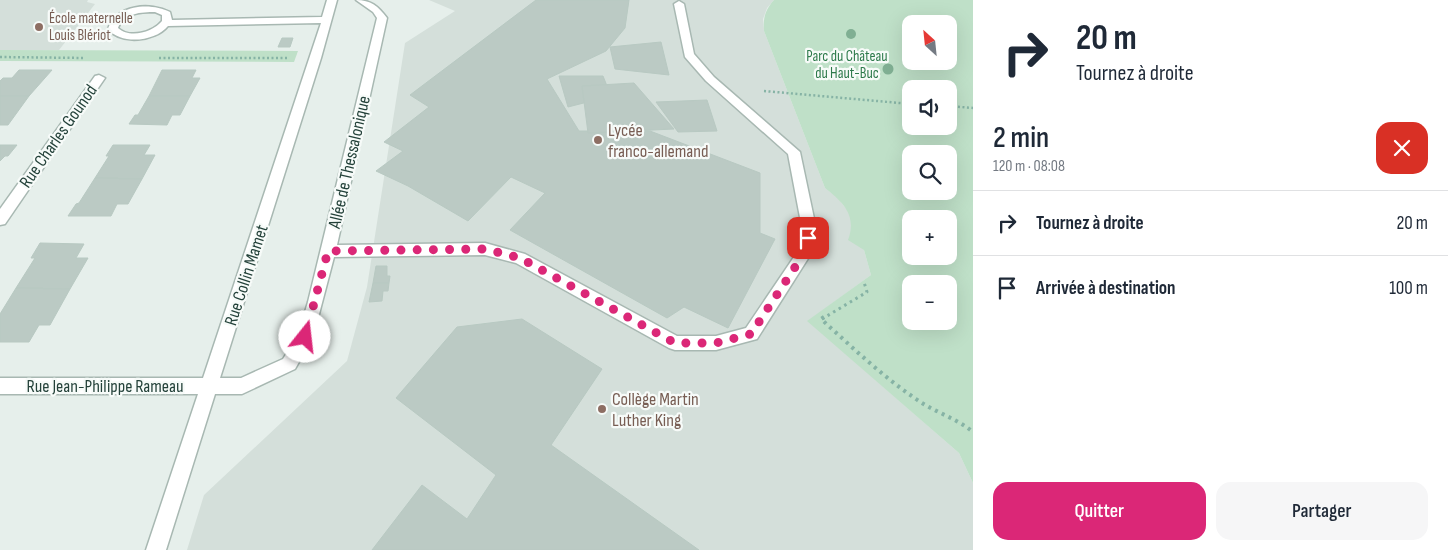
<!DOCTYPE html>
<html lang="fr">
<head>
<meta charset="utf-8">
<style>
	body { margin:0; font-family:"Sofia Sans Condensed",sans-serif; background:#f6f6f7; color:#1f2937; height:100vh; display:flex; flex-direction:column; font-size:19px; white-space:nowrap }
	* { box-sizing:border-box; margin:0 }
	p { font-size:16px; color:#747a83 }
	.icon { flex:none; width:28px; height:28px; fill:none; stroke:currentColor; stroke-width:2; stroke-linecap:round; stroke-linejoin:round }
	.map { position:relative; flex:1; overflow:hidden }
	.details { display:flex; flex-direction:column; background:#fff; width:475px }
	.details>* { flex:none }
	.guide { background:#fff; color:#1f2937; overflow:hidden }
	.needle { width:32px; rotate:333deg }
	.buttons { position:absolute; left:902px; top:15px; display:grid; gap:10px }
	.buttons a { display:grid; place-items:center; width:55px; height:55px; border-radius:10px; background:#fff; box-shadow:0 5px 20px #0002; font-size:25px }
	.pin { position:absolute; display:grid; place-items:center; width:42px; height:42px; color:#fff; margin:-21px; border-radius:10px; box-shadow:0 2px 8px #0006 }
	.me { position:absolute; width:55px; margin:-28px; rotate:16deg; stroke-linejoin:round; filter:drop-shadow(0 0 4px #0008) }
	.turn { display:flex; align-items:center; gap:18px; height:105px; padding:0 20px; font-size:22px }
	.turn .icon { width:65px; height:65px; stroke-width:2.5 }
	.turn b { display:block; font-size:35px; line-height:42px }
	.round { display:grid; place-items:center; flex:none; width:52px; height:52px; border-radius:15px; background:#f6f6f7 }
	.head { display:flex; align-items:center; justify-content:space-between; height:85px; padding:0 20px }
	h1 { font-size:30px; font-weight:600; line-height:38px }
	.button { display:flex; gap:10px; margin-top:auto; padding:10px 20px }
	.button a { flex:1; height:58px; border-radius:15px; background:#db2777; color:#fff; font-size:20px; font-weight:600; line-height:58px; text-align:center }
	.button a+a { background:#f6f6f7; color:#1f2937 }
	ul { padding:0; list-style:none }
	li { display:flex; align-items:center; gap:15px; height:65px; padding:0 20px; border-top:1px solid #e0e1e3 }
	li div { flex:1 }
	li b { display:block; font-size:19px }
	li em { font-style:normal }
	main { display:flex; flex:1; min-height:0 }
	.map>svg:first-child { display:block }
	.built { fill:#d4dfda }
	.green { fill:#bfe0c8; fill-rule:evenodd }
	.building { fill:#bbcac4; stroke:#b8c9c2 }
	.lines { fill:none; stroke-linecap:round; stroke-linejoin:round }
	.minor-casing { stroke:#a8b8b2; stroke-width:3 }
	.path-far2 { stroke:#86b3a5; stroke-width:2.5; stroke-dasharray:2 2.5; stroke-linecap:butt }
	.path-far1 { stroke:#86b3a5; stroke-width:3; stroke-dasharray:2.5 4; stroke-linecap:butt }
	.path { stroke:#86b3a5; stroke-width:4; stroke-dasharray:3 4.5; stroke-linecap:butt }
	.minor { fill:#fff; fill-rule:evenodd }
	.tree { fill:#80af93 }
	.route { stroke:#db2777; stroke-width:9; stroke-dasharray:0 16.2 }
	.education-dot { fill:#8d6e63; stroke:#f7fbf9; stroke-width:2 }
	.labels { text-anchor:middle; stroke-width:4.5; stroke-linejoin:round; paint-order:stroke }
	.far-education-label { font-size:15px; fill:#785e54; stroke:#f7fbf9; text-anchor:start }
	.far-park-label { font-size:15px; fill:#2d7a4b; stroke:#f7fbf9 }
	.education-label { font-size:18px; fill:#785e54; stroke:#f7fbf9; text-anchor:start }
	.street-label { font-size:18px; fill:#24423a; stroke:#f7fbf9 }
</style>
</head>
<body>
<main>
<div class="map">
<svg width="973" height="550" viewBox="0 0 973 550">
	<rect width="100%" height="100%" fill="#e6efeb"/>
	<g class="built">
		<polygon points="0,0 88,0 87,2 95,4 59,50 0,50"/>
		<polygon points="429,0 774,0 767,8 763,19 764,31 825,188 837,197 848,211 864,250 871,275 808,321 959,453 973,483 973,550 187,550 204,495 347,361 367,287 405,43 455,11"/>
	</g>
	<g class="green">
		<path d="M 774,0 L 973,0 L 973,483 L 959,453 L 807,321 L 871,275 L 864,250 L 848,240 C 857,216 844,203 825,188 L 764,31 C 763,18 765,10 774,0 ZM 911,24 L 949,24 L 949,61 L 911,61 ZM 911,89 L 949,89 L 949,126 L 911,126 ZM 911,154 L 949,154 L 949,191 L 911,191 ZM 911,219 L 949,219 L 949,256 L 911,256 ZM 911,284 L 949,284 L 949,321 L 911,321 Z"/>
		<polygon points="0,50 298,51 294,62 0,61"/>
	</g>
	<g class="building">
		<polygon points="536,0 629,0 625,28 606,51 547,79 579,131 650,131 760,173 760,233 775,239 728,328 684,307 667,318 510,230 545,193 511,177 468,221 408,186 376,171 403,151 384,142 429,107 410,95"/>
		<polygon points="282,38 293,38 290,47 278,47"/>
		<polygon points="661,42 669,75 615,69 610,47"/>
		<polygon points="19,70 52,70 29,96 0,96 0,81 3,78 12,78"/>
		<polygon points="162,70 196,70 192,78 200,78 190,96 149,96"/>
		<polygon points="559,76 603,76 611,96 568,107"/>
		<polygon points="634,83 674,129 588,133 582,86"/>
		<polygon points="0,96 29,96 8,125 0,125"/>
		<polygon points="149,96 190,96 180,115 172,115 167,125 129,124 135,115 138,115"/>
		<polygon points="707,100 717,131 678,132 656,102"/>
		<polygon points="0,145 17,145 8,156 5,156 0,161"/>
		<polygon points="113,145 150,145 144,155 155,155 142,179 95,178 109,156 106,156"/>
		<polygon points="95,178 142,179 128,204 117,204 111,216 68,216 76,204 79,203"/>
		<polygon points="40,243 84,244 76,258 88,258 70,289 16,288 35,258 31,258"/>
		<polygon points="376,266 387,266 387,276 390,276 389,283 373,283"/>
		<polygon points="373,283 389,283 388,291 383,291 382,301 369,302"/>
		<polygon points="16,288 70,289 50,325 39,325 29,342 0,342 0,314"/>
		<polygon points="522,319 602,369 551,445 699,550 372,550 422,485 467,519 496,475 396,398 457,327"/>
	</g>
	<g class="lines">
		<defs>
			<g id="minor">
				<path d="M 327,0 L 337,0 L 321,58 L 220,378 L 241,378 L 283,359 L 298,335 L 308,302 L 377,18 L 373,12 L 356,0 C 371,0 378,6 387,18 L 337,245 L 485,243 L 525,254 L 677,336 L 716,336 L 746,328 L 800,248 L 802,228 L 788,154 L 706,81 L 685,57 L 674,4 L 679,1 L 684,4 L 694,54 L 714,77 L 800,152 L 816,228 L 814,249 L 757,339 L 716,350 L 675,350 L 669,348 L 516,263 L 485,255 L 334,257 L 313,337 L 295,369 L 242,394 L 215,394 L 166,550 L 146,550 L 198,394 L 0,394 L 0,378 L 203,378 L 321,23 L 168,26 C 155,42 121,45 108,29 C 116,4 151,2 170,12 L 172,20 L 322,17 ZM 155,12 L 162,15 L 162,21 C 153,32 130,39 118,28 C 123,13 142,12 155,12 Z"/>
				<polygon points="99,75 105,78 5,224 0,225 0,209 95,76"/>
			</g>
		</defs>
		<use href="#minor" class="minor-casing"/>
		<g class="path-far2">
			<polyline points="0,57 85,58"/>
			<polyline points="159,58 287,58"/>
			<polyline points="764,91 911,104"/>
			<polyline points="949,106 973,108"/>
		</g>
		<polyline class="path-far1" points="822,319 867,292 864,282"/>
		<path class="path" d="M 824,317 L 821,319 C 852,347 882,376 916,399 C 934,412 956,418 973,432"/>
		<use href="#minor" class="minor"/>
	</g>
	<g class="tree">
		<circle cx="851" cy="34" r="5"/>
		<circle cx="888" cy="69" r="5.5"/>
	</g>
	<g class="lines">
		<polyline class="route" points="305,337 328,251 485,249 520,258 675,343 716,343 751,334 807,249 808,238"/>
	</g>
	<g class="education-dot">
		<circle cx="39" cy="27" r="5"/>
		<circle cx="598" cy="140" r="5"/>
		<circle cx="602" cy="409" r="5"/>
	</g>
	<g class="labels">
		<g class="far-education-label">
			<text x="49" y="23">École maternelle<tspan x="49" dy="17">Louis Blériot</tspan></text>
		</g>
		<g class="far-park-label">
			<text x="847" y="61">Parc du Château<tspan x="847" dy="17">du Haut-Buc</tspan></text>
		</g>
		<g class="education-label">
			<text x="608" y="136">Lycée<tspan x="608" dy="21">franco-allemand</tspan></text>
			<text x="612" y="405">Collège Martin<tspan x="612" dy="21">Luther King</tspan></text>
		</g>
		<g class="street-label">
			<text transform="translate(58 136) rotate(-55)" y="6">Rue Charles Gounod</text>
			<text transform="translate(349 162) rotate(-77)" y="6">Allée de Thessalonique</text>
			<text transform="translate(246 275) rotate(-72)" y="6">Rue Collin Mamet</text>
			<text x="105" y="392">Rue Jean-Philippe Rameau</text>
		</g>
	</g>
</svg>
<div class="buttons">
<a><svg class="needle" viewBox="-14 -14 28 28"><path d="M0-13l5 13h-10z" fill="#e53935"/><path d="M0 13l5-13h-10z" fill="#747a83"/></svg></a>
<a><svg class="icon" aria-label="sound" viewBox="0 0 24 24"><path d="M4 9h4l5-4v14l-5-4H4zM17 9q2 3 0 6"/></svg></a>
<a><svg class="icon" aria-label="search" viewBox="0 0 24 24"><circle cx="10" cy="10" r="6"/><path d="M15 15l6 6"/></svg></a>
<a>+</a>
<a>−</a>
</div>
<div class="pin" style="left:808px;top:238px;background:#d93025"><svg class="icon" aria-label="arrive" viewBox="0 0 24 24"><path d="M6 21V4h12l-3 4 3 4H6"/></svg></div>
<svg class="me" style="left:305px;top:337px" viewBox="-20 -20 40 40"><circle r="19" fill="#fff"/><path d="M0-13L10 11 0 6-10 11z" fill="#db2777"/></svg>
</div>
<section class="details">
<div class="guide">
<div class="turn"><svg class="icon" aria-label="right" viewBox="0 0 24 24"><path d="M7 20v-9h11M14 6l5 5-5 5"/></svg><div><b>20 m</b>Tournez à droite</div></div>
</div>
<div class="head"><div><h1>2 min</h1><p>120 m · 08:08</p></div><a class="round" style="background:#d93025;color:#fff"><svg class="icon" aria-label="close" viewBox="0 0 24 24"><path d="M6 6l12 12M18 6L6 18"/></svg></a></div>
<ul>
<li><svg class="icon" aria-label="right" viewBox="0 0 24 24"><path d="M7 20v-9h11M14 6l5 5-5 5"/></svg><div><b>Tournez à droite</b></div><em>20 m</em></li>
<li><svg class="icon" aria-label="arrive" viewBox="0 0 24 24"><path d="M6 21V4h12l-3 4 3 4H6"/></svg><div><b>Arrivée à destination</b></div><em>100 m</em></li>
</ul>
<div class="button"><a>Quitter</a><a>Partager</a></div>
</section>
</main>
</body>
</html>
